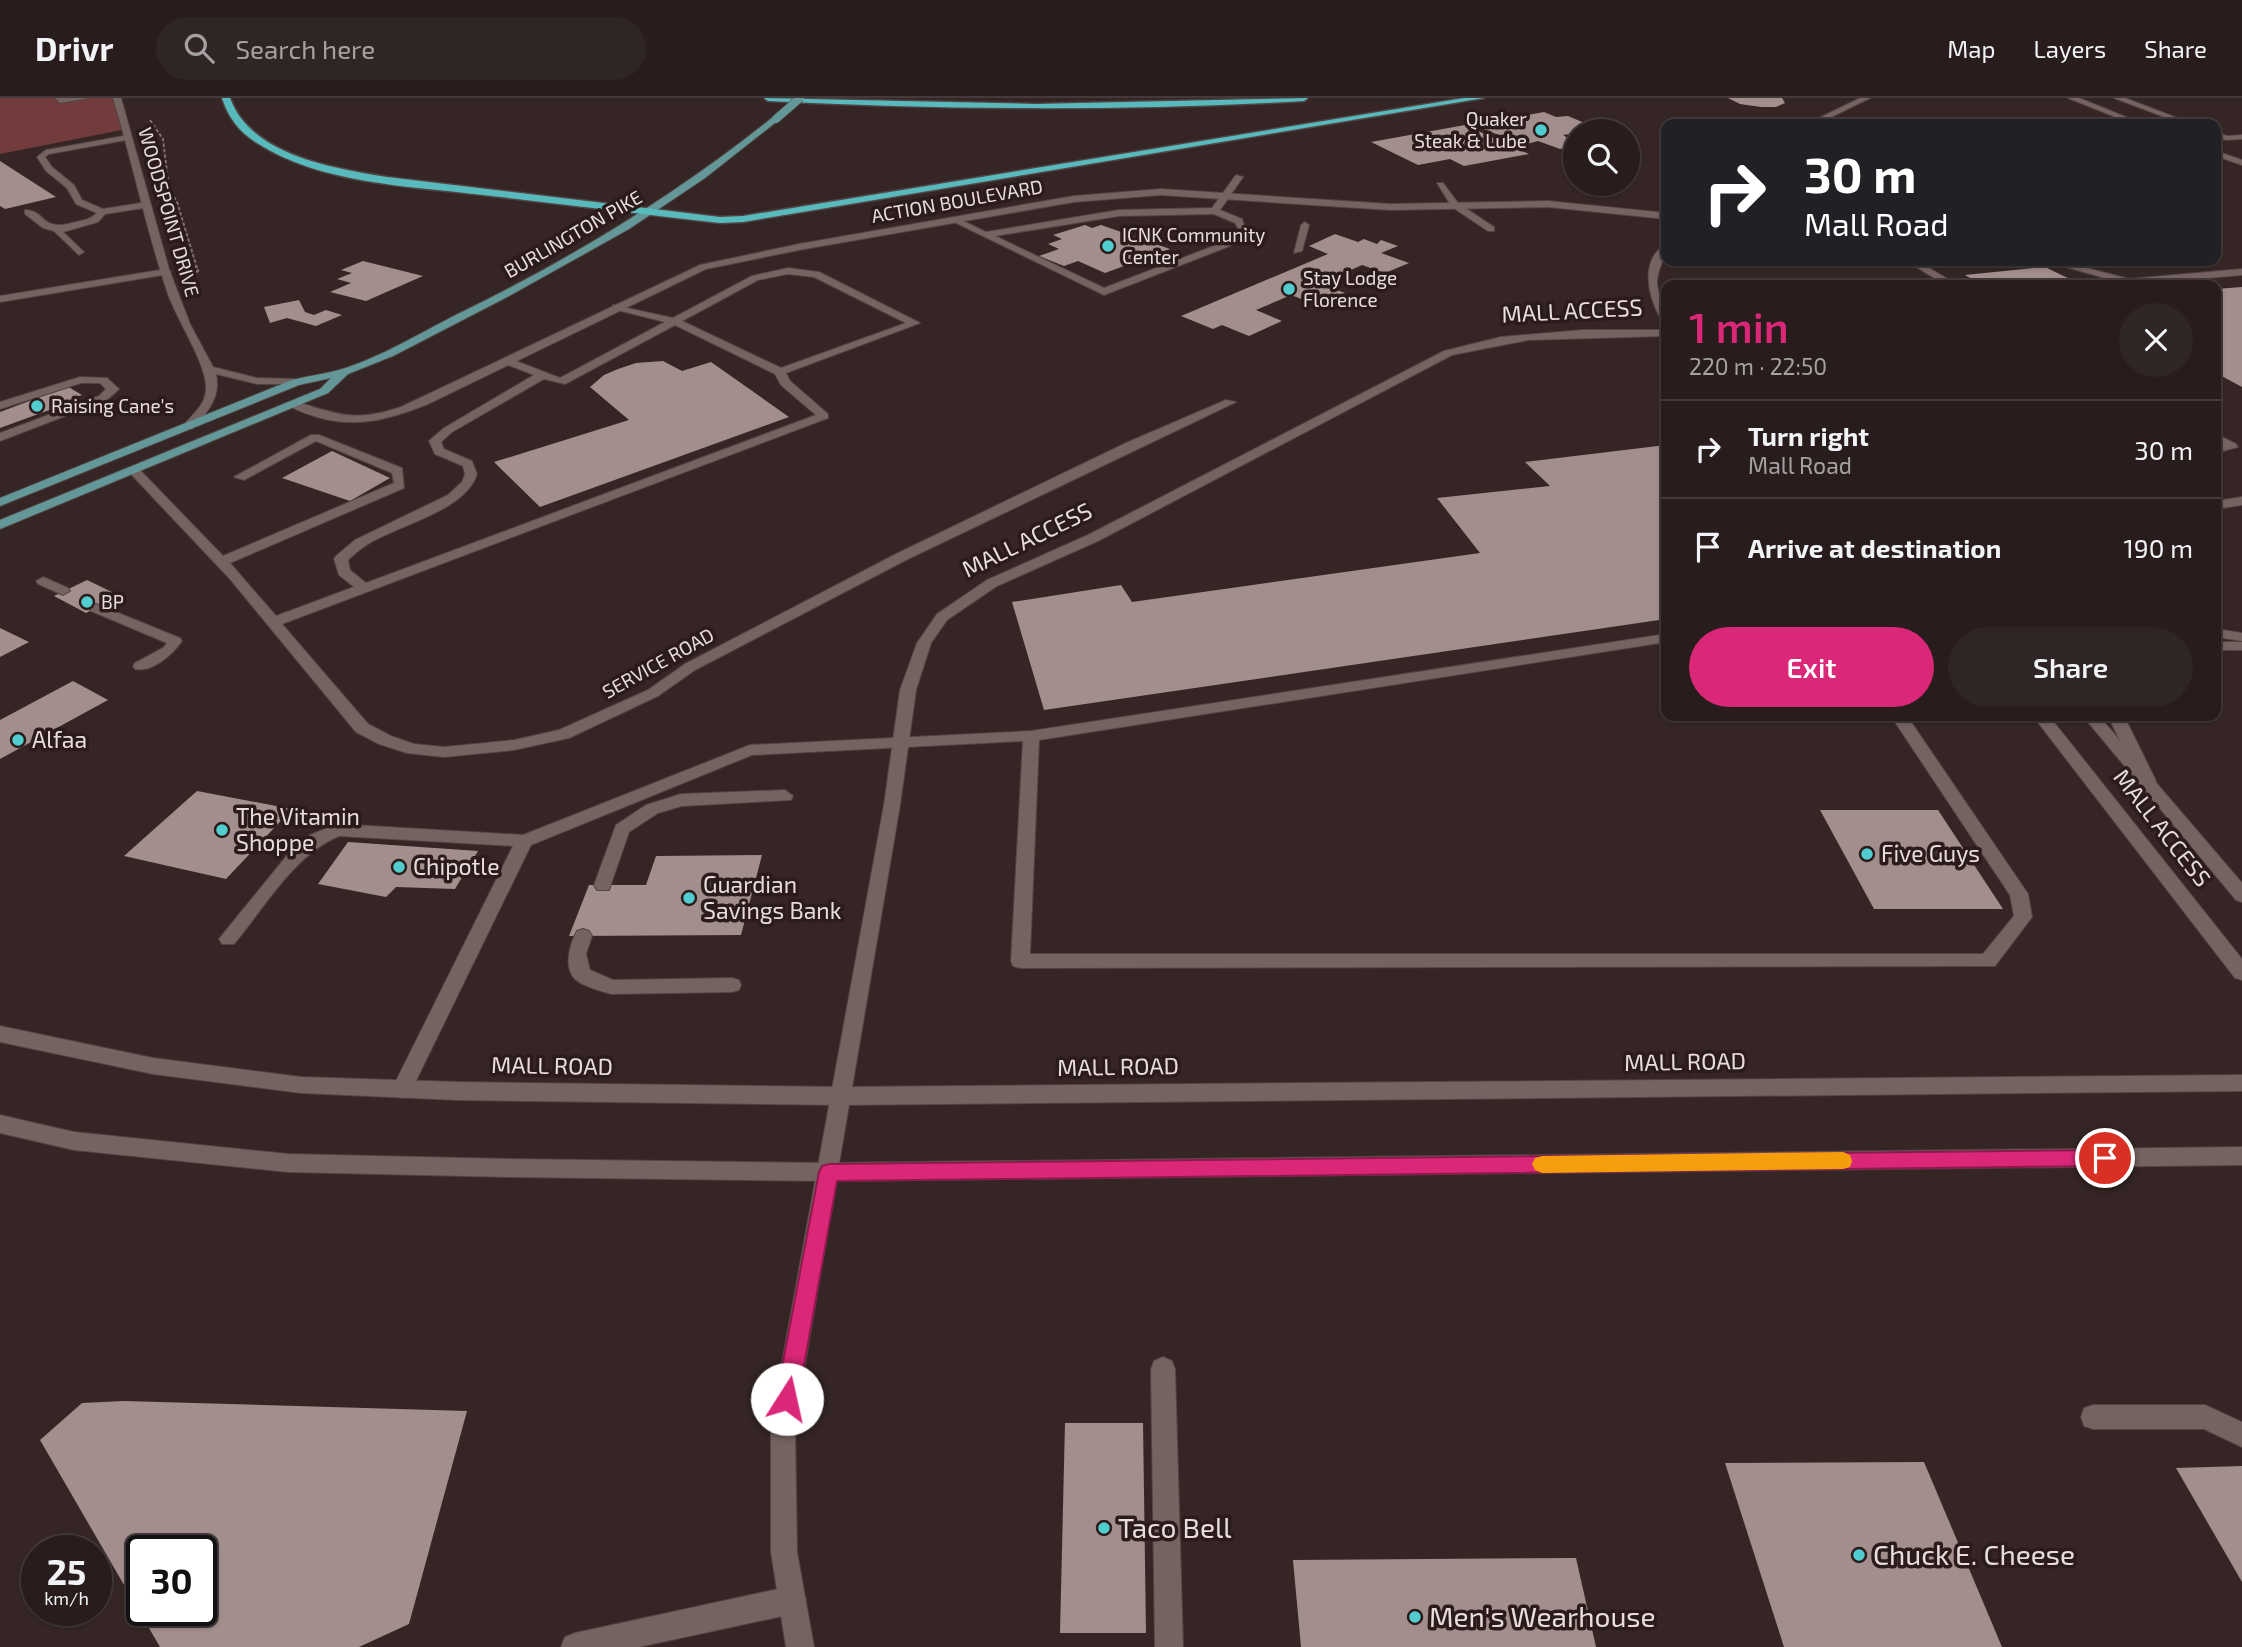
<!DOCTYPE html>
<html lang="en">
<head>
<meta charset="utf-8">
<style>
	body { margin:0; font-family:"Exo 2",sans-serif; background:#302525; color:#f1f3f6; height:100vh; display:flex; flex-direction:column; font-size:26px; white-space:nowrap }
	* { box-sizing:border-box; margin:0 }
	p { font-size:23px; color:#a5a1a3 }
	.icon { flex:none; width:38px; height:38px; fill:none; stroke:currentColor; stroke-width:2; stroke-linecap:round; stroke-linejoin:round }
	.map { position:relative; flex:1; overflow:hidden }
	.sheet { position:absolute; left:1661px; top:182px; width:560px; height:441px; display:flex; flex-direction:column; background:#281c1c; border-radius:14px; box-shadow:0 2px 5px #0004,0 0 0 2px #443a3b }
	.sheet>* { flex:none }
	.top-card { position:absolute; left:1661px; top:21px; width:560px; height:147px; border-radius:14px; box-shadow:0 2px 5px #0004,0 0 0 2px #443a3b; background:#202124; color:#fff; overflow:hidden }
	.fabs { position:absolute; left:1563px; top:21px; display:grid; gap:14px }
	.fabs a { display:grid; place-items:center; width:77px; height:77px; border-radius:50%; background:#281c1c; box-shadow:0 2px 5px #0004,0 0 0 2px #443a3b; font-size:35px }
	.speed { position:absolute; left:21px; top:1437px; display:flex; gap:14px; font-size:35px; font-weight:700; text-align:center }
	.speed>* { display:grid; place-content:center; width:91px; height:91px; border-radius:50%; background:#281c1c; box-shadow:0 2px 5px #0004,0 0 0 2px #443a3b; line-height:1 }
	.speed small { font-size:18px; font-weight:400 }
	.speed .limit { border:4px solid #111; border-radius:10px; background:#fff; color:#111 }
	.pin { position:absolute; display:grid; place-items:center; width:60px; height:60px; color:#fff; margin:-30px; border:4px solid #fff; border-radius:50%; box-shadow:0 2px 7px #0007 }
	.me { position:absolute; width:77px; margin:-38px; rotate:10deg; stroke-linejoin:round; filter:drop-shadow(0 0 5px #0008) }
	.turn { display:flex; align-items:center; gap:24px; height:147px; padding:0 28px; font-size:32px }
	.turn .icon { width:91px; height:91px; stroke-width:2.5 }
	.turn b { display:block; font-size:49px; line-height:60px }
	.round { display:grid; place-items:center; flex:none; width:74px; height:74px; border-radius:37px; background:#302525 }
	.summary { display:flex; align-items:center; justify-content:space-between; height:119px; padding:0 28px }
	h1 { font-size:42px; font-weight:600; line-height:52px; color:#db2777 }
	.action { display:flex; gap:14px; margin-top:auto; padding:14px 28px }
	.action a { flex:1; height:80px; border-radius:42px; background:#db2777; color:#fff; font-size:28px; font-weight:600; line-height:80px; text-align:center }
	.action a+a { background:#302525; color:#f1f3f6 }
	ul { padding:0; list-style:none }
	li { display:flex; align-items:center; gap:21px; height:98px; padding:0 28px; border-top:2px solid #443a3b }
	li div { flex:1 }
	li b { display:block; font-size:26px }
	li em { font-style:normal }
	header { display:flex; align-items:center; gap:42px; box-sizing:border-box; height:98px; padding:0 35px; background:#281c1c; border-bottom:2px solid #443a3b }
	header strong { font-size:33px }
	nav { display:flex; gap:38px; margin-inline-start:auto; font-size:24px }
	.search { width:490px; height:63px; background:#302525; display:flex; align-items:center; gap:18px; box-sizing:border-box; padding:0 24px; border-radius:38px; color:#a5a1a3; font-size:26px }
	.map>svg:first-child { display:block }
	.green { fill:#713c3b }
	.building { fill:#a28f8d; fill-rule:evenodd }
	.lines { fill:none; stroke-linecap:round; stroke-linejoin:round }
	.lane-casing { stroke:#514444; stroke-width:2 }
	.street-casing { stroke:#514444; stroke-width:2 }
	.secondary-casing { stroke:#514444; stroke-width:2 }
	.primary-casing { stroke:#514444; stroke-width:2 }
	.highway-casing { stroke:#514444; stroke-width:3 }
	.path-far1 { stroke:#7c6f6e; stroke-width:2; stroke-dasharray:3.5 2; stroke-linecap:butt }
	.path { stroke:#7c6f6e; stroke-width:2.5; stroke-dasharray:4.5 2; stroke-linecap:butt }
	.lane { fill:#756362; fill-rule:evenodd }
	.street { fill:#756362; fill-rule:evenodd }
	.secondary { fill:#756362; fill-rule:evenodd }
	.primary { fill:#649798; fill-rule:evenodd }
	.highway { fill:#58babc; fill-rule:evenodd }
	.primary-bridge-casing { stroke:#514444; stroke-width:9; stroke-linecap:butt }
	.primary-bridge { stroke:#649798; stroke-width:8 }
	.route { fill:#db2777; stroke:#8e194d; stroke-width:2 }
	.slow { fill:#f59e0b }
	.poi-dot { fill:#52cdcf; stroke:#2b1c1b; stroke-width:2.5 }
	.labels { text-anchor:middle; stroke-width:7; stroke-linejoin:round; paint-order:stroke }
	.far-poi-label { font-size:19px; fill:#e8dddc; stroke:#2b1c1b; text-anchor:start }
	.far-street-label { font-size:19px; fill:#e8dddc; stroke:#2b1c1b }
	.street-label { font-size:23px; fill:#e8dddc; stroke:#2b1c1b }
	.poi-label { font-size:23px; fill:#e8dddc; stroke:#2b1c1b; text-anchor:start }
	.near-poi-label { font-size:28px; fill:#e8dddc; stroke:#2b1c1b; text-anchor:start }
</style>
</head>
<body>
<header>
<strong>Drivr</strong>
<div class="search"><svg class="icon" aria-label="search" viewBox="0 0 24 24"><circle cx="10" cy="10" r="6"/><path d="M15 15l6 6"/></svg>Search here</div>
<nav><a>Map</a><a>Layers</a><a>Share</a></nav>
</header>
<div class="map">
<svg width="2242" height="1549" viewBox="0 0 2242 1549">
	<rect width="100%" height="100%" fill="#352625"/>
	<polygon class="green" points="0,0 117,0 127,31 0,56"/>
	<g class="building">
		<polygon points="1728,0 1782,0 1785,5 1776,9 1761,9 1740,6"/>
		<polygon points="1544,14 1556,19 1568,18 1599,31 1563,37 1575,45 1575,48 1560,51 1538,43 1523,47 1474,27"/>
		<polygon points="1465,27 1529,56 1464,68 1450,61 1418,67 1371,44"/>
		<polygon points="0,63 56,99 5,111 0,108"/>
		<polygon points="1085,127 1092,130 1101,127 1170,151 1105,175 1078,163 1064,168 1039,158 1059,151 1048,146 1062,141 1053,137"/>
		<polygon points="1335,136 1358,144 1364,141 1377,146 1381,142 1398,148 1381,155 1409,165 1385,175 1362,167 1320,186 1345,195 1317,207 1291,197 1256,212 1282,223 1249,238 1222,227 1213,231 1181,218 1328,156 1309,148"/>
		<polygon points="363,163 423,178 366,203 330,194 351,185 337,181 352,175 341,172"/>
		<polygon points="2045,169 2082,187 1982,187 1965,177"/>
		<polygon points="2242,189 2242,289 2216,275 2216,191"/>
		<polygon points="299,202 305,214 314,217 326,212 342,217 316,228 287,220 270,225 264,209"/>
		<polygon points="663,263 682,273 711,264 789,319 540,409 494,364 629,322 590,289 604,277 618,271 636,265"/>
		<polygon points="65,287 82,297 71,301 74,303 0,330 0,314 51,295 48,293"/>
		<polygon points="1666,347 1666,521 1044,612 1012,504 1121,487 1132,504 1480,455 1437,400 1550,388 1525,364"/>
		<polygon points="332,353 390,380 350,403 282,380"/>
		<polygon points="87,482 120,498 86,515 54,498"/>
		<polygon points="0,530 29,544 0,559"/>
		<polygon points="73,583 108,602 0,661 0,622"/>
		<polygon points="197,693 292,711 226,781 124,758"/>
		<polygon points="1820,712 1938,712 2003,811 1874,811"/>
		<polygon points="348,744 478,753 455,791 396,789 386,799 318,786"/>
		<polygon points="762,757 741,837 569,838 589,787 646,787 656,758"/>
		<path d="M 124,1303 L 467,1313 L 409,1526 L 359,1549 L 160,1549 L 40,1342 L 82,1305 ZM 142,1452 L 201,1452 L 201,1512 L 142,1512 Z"/>
		<polygon points="1065,1325 1143,1325 1146,1535 1060,1535"/>
		<polygon points="1924,1364 2002,1549 1784,1549 1725,1365"/>
		<polygon points="2242,1368 2242,1484 2176,1370"/>
		<polygon points="1576,1460 1596,1549 1301,1549 1293,1462"/>
	</g>
	<g class="lines">
		<defs>
			<g id="lane">
				<polygon points="55,0 89,0 60,5"/>
				<polygon points="2068,0 2079,0 2143,26 2133,26"/>
				<polygon points="2114,0 2125,0 2193,26 2183,26"/>
				<polygon points="2216,34 2227,38 2242,37 2242,41 2226,42 2216,39"/>
				<path d="M 129,37 L 132,41 L 49,56 L 45,59 L 52,69 L 74,87 L 82,102 L 103,111 L 147,104 L 150,109 L 105,116 L 98,124 L 63,134 L 84,154 L 79,157 L 54,133 L 43,130 L 25,116 L 25,112 C 47,112 39,135 76,124 C 85,122 91,121 97,115 L 76,106 L 67,90 L 46,73 L 37,59 L 46,52 Z"/>
				<polygon points="2216,53 2242,62 2242,67 2216,58"/>
				<path d="M 1236,77 L 1243,79 L 1220,112 L 1242,121 L 1247,135 L 1230,148 L 1104,197 L 950,122 L 957,120 L 986,134 L 1119,112 L 1212,110 ZM 1214,116 L 1235,125 L 1239,132 L 1224,144 L 1104,190 L 995,138 L 1119,118 Z"/>
				<polygon points="1437,85 1443,85 1458,105 1494,129 1494,133 1488,133 1452,109"/>
				<polygon points="1305,124 1309,127 1302,153 1294,155 1301,127"/>
				<polygon points="1906,163 1917,163 1958,187 1946,187"/>
				<polygon points="2045,163 2060,163 2129,181 2242,171 2242,177 2129,187"/>
				<path d="M 788,170 L 819,174 L 920,225 L 786,275 L 790,283 L 828,316 L 828,320 L 282,526 L 368,626 L 391,638 L 414,646 L 444,649 L 514,642 L 559,632 L 648,592 L 685,566 L 896,456 L 1126,345 L 1226,302 L 1236,304 L 906,462 L 695,572 L 658,598 L 569,640 L 514,652 L 444,659 L 407,655 L 379,646 L 356,634 L 230,481 L 128,373 L 138,370 L 223,458 L 394,385 L 392,375 L 316,343 L 244,382 L 234,379 L 311,337 L 319,337 L 402,370 L 404,390 L 230,465 L 276,518 L 354,489 L 339,477 L 334,461 L 336,458 L 355,442 L 448,397 L 462,384 L 465,376 L 463,368 L 435,356 L 429,343 L 444,330 L 534,277 L 503,265 L 503,261 L 511,261 L 560,280 L 665,224 L 613,211 L 613,207 L 673,220 L 752,178 ZM 788,176 L 814,179 L 906,225 L 781,270 L 682,223 L 758,182 ZM 675,227 L 775,276 L 781,287 L 816,317 L 366,485 L 350,472 L 348,462 C 353,457 359,452 365,448 C 396,427 465,414 477,376 L 472,363 L 444,351 L 441,344 L 452,334 L 544,281 L 565,286 Z"/>
				<polygon points="166,171 171,174 169,176 0,204 0,198"/>
				<polygon points="80,279 107,280 119,291 107,302 0,343 0,335 99,298 106,291 100,285 81,285 0,311 0,304"/>
				<polygon points="2216,336 2236,346 2238,349 2216,355 2216,349 2221,348 2216,345"/>
				<polygon points="2242,399 2242,407 2216,411 2216,403"/>
				<polygon points="43,479 68,490 70,493 63,497 38,486 36,483"/>
				<path d="M 96,506 L 180,540 L 182,543 C 173,556 152,575 135,571 L 133,568 L 135,565 L 163,550 L 167,545 L 91,513 L 89,510 Z"/>
				<path d="M 1666,536 L 1666,544 L 1039,642 L 1030,856 L 1983,856 L 2014,818 L 2010,797 L 1891,618 L 1907,618 L 2028,796 L 2032,819 L 1995,868 L 1020,870 L 1013,868 L 1011,863 L 1023,643 L 752,657 L 531,747 L 409,997 L 402,1000 L 395,997 L 392,991 L 513,748 L 339,738 C 294,757 265,809 234,846 L 222,846 L 219,841 L 289,755 L 310,737 L 337,726 L 523,737 L 750,647 L 1031,633 Z"/>
				<rect x="2216" y="544" width="26" height="8"/>
				<polygon points="2108,618 2124,618 2156,683 2154,687 2142,687"/>
				<polygon points="785,692 793,698 791,702 682,708 658,715 629,734 609,792 597,792 594,787 616,727 646,707 681,696"/>
				<path d="M 583,831 L 589,833 L 592,838 L 586,856 L 590,872 L 613,882 L 732,880 L 739,882 L 741,887 L 739,892 L 732,894 L 611,896 C 601,893 582,888 575,881 C 563,869 570,846 577,833 Z"/>
				<polygon points="1163,1259 1172,1263 1175,1271 1183,1549 1155,1549 1151,1271 1154,1263"/>
				<polygon points="2093,1307 2205,1307 2242,1324 2242,1349 2204,1331 2093,1331 2084,1328 2081,1319 2084,1310"/>
				<polygon points="792,1488 802,1492 806,1502 802,1512 792,1516 639,1549 561,1549 565,1539 575,1535"/>
			</g>
			<g id="street">
				<path d="M 113,0 L 121,0 L 169,171 L 190,226 L 213,269 L 257,280 L 296,281 L 302,284 L 300,286 L 257,286 L 216,276 C 221,301 207,314 192,331 L 182,329 C 192,317 207,306 206,289 C 206,265 177,222 168,196 C 146,132 133,65 113,0 Z"/>
				<polygon points="1860,0 1870,0 1817,26 1807,26"/>
				<path d="M 1161,91 L 1390,106 L 1548,103 L 1666,115 L 1666,121 L 1548,109 L 1390,112 L 1161,97 L 1074,104 L 799,152 L 706,171 L 428,306 C 390,321 357,331 317,319 C 307,316 295,312 287,306 L 293,303 C 339,316 353,325 401,309 L 700,167 L 799,146 L 1074,98 Z"/>
				<path d="M 1666,146 C 1666,160 1657,171 1657,185 C 1658,199 1666,210 1666,224 L 1662,223 C 1649,201 1638,163 1666,146 Z"/>
				<polygon points="1583,232 1666,232 1666,238 1528,242 1452,257 1098,443 997,488 947,522 931,545 916,592 900,707 795,1325 797,1454 814,1549 786,1549 771,1454 771,1325 884,707 900,592 917,545 937,516 987,482 1088,437 1444,253 1501,239"/>
				<polygon points="2216,531 2242,535 2242,543 2216,539"/>
				<polygon points="2033,618 2049,618 2242,861 2242,882 2235,880"/>
				<polygon points="2083,618 2099,618 2242,785 2242,804 2236,802"/>
			</g>
			<g id="secondary">
				<polygon points="0,928 153,960 301,979 457,984 842,989 2242,977 2242,993 842,1007 457,1002 301,995 153,976 0,944"/>
				<polygon points="0,1017 74,1034 288,1056 510,1061 829,1065 2242,1049 2242,1067 829,1083 510,1079 288,1074 74,1052 0,1035"/>
			</g>
			<path id="primary" d="M 773,19 L 780,21 L 705,80 L 629,131 L 509,198 L 393,258 L 348,276 L 328,295 L 0,431 L 0,422 L 320,291 L 331,280 L 299,287 L 0,408 L 0,400 L 292,282 C 308,278 324,276 339,272 C 383,259 423,233 464,213 C 574,159 677,96 773,19 Z"/>
			<g id="highway">
				<path d="M 222,0 L 230,0 C 251,58 334,70 387,79 L 720,119 L 743,118 L 1464,0 L 1484,0 L 743,124 L 720,125 C 641,116 562,106 483,97 C 409,88 321,86 257,45 C 239,34 228,19 222,0 Z"/>
				<path d="M 764,0 L 1036,6 L 1308,0 L 1304,3 C 1125,13 947,12 768,3 Z"/>
			</g>
		</defs>
		<use href="#lane" class="lane-casing"/>
		<use href="#street" class="street-casing"/>
		<use href="#secondary" class="secondary-casing"/>
		<use href="#primary" class="primary-casing"/>
		<use href="#highway" class="highway-casing"/>
		<polyline class="path-far1" points="150,22 163,41 169,90 177,104 197,170"/>
		<polyline class="path" points="190,178 198,173 196,168"/>
		<use href="#lane" class="lane"/>
		<use href="#street" class="street"/>
		<use href="#secondary" class="secondary"/>
		<use href="#primary" class="primary"/>
		<use href="#highway" class="highway"/>
		<defs>
			<polyline id="primary-bridge" points="776,21 800,0"/>
		</defs>
		<use href="#primary-bridge" class="primary-bridge-casing"/>
		<use href="#primary-bridge" class="primary-bridge"/>
	</g>
	<polygon class="route" points="2105,1052 2112,1054 2114,1060 2112,1066 2105,1068 837,1083 798,1301 795,1309 787,1312 779,1309 776,1301 819,1074 822,1068 829,1066"/>
	<polygon class="slow" points="1843,1054 1850,1057 1852,1063 1850,1069 1843,1071 1542,1075 1535,1072 1532,1066 1535,1060 1542,1058"/>
	<g class="poi-dot">
		<circle cx="1541" cy="32" r="7"/>
		<circle cx="1108" cy="148" r="7"/>
		<circle cx="1289" cy="191" r="7"/>
		<circle cx="37" cy="308" r="7"/>
		<circle cx="87" cy="504" r="7"/>
		<circle cx="18" cy="642" r="7"/>
		<circle cx="222" cy="732" r="7"/>
		<circle cx="1867" cy="756" r="7"/>
		<circle cx="399" cy="769" r="7"/>
		<circle cx="689" cy="800" r="7"/>
		<circle cx="1104" cy="1430" r="7"/>
		<circle cx="1859" cy="1457" r="7"/>
		<circle cx="1415" cy="1519" r="7"/>
	</g>
	<g class="labels">
		<g class="far-poi-label">
			<text x="1527" y="28" text-anchor="end">Quaker<tspan x="1527" dy="22">Steak &amp; Lube</tspan></text>
			<text x="1122" y="144">ICNK Community<tspan x="1122" dy="22">Center</tspan></text>
			<text x="1303" y="187">Stay Lodge<tspan x="1303" dy="22">Florence</tspan></text>
			<text x="51" y="315">Raising Cane's</text>
			<text x="101" y="511">BP</text>
		</g>
		<g class="far-street-label">
			<text transform="translate(957 103) rotate(-10)" y="7">ACTION BOULEVARD</text>
			<text transform="translate(169 114) rotate(74)" y="7">WOODSPOINT DRIVE</text>
			<text transform="translate(573 136) rotate(-30)" y="7">BURLINGTON PIKE</text>
			<text transform="translate(658 565) rotate(-29)" y="7">SERVICE ROAD</text>
		</g>
		<g class="street-label">
			<text transform="translate(1572 213) rotate(-3)" y="8">MALL ACCESS</text>
			<text transform="translate(1027 442) rotate(-26)" y="8">MALL ACCESS</text>
			<text transform="translate(2162 730) rotate(52)" y="8">MALL ACCESS</text>
			<text transform="translate(1685 964) rotate(-1)" y="8">MALL ROAD</text>
			<text transform="translate(552 968) rotate(1)" y="8">MALL ROAD</text>
			<text transform="translate(1118 969) rotate(-1)" y="8">MALL ROAD</text>
		</g>
		<g class="poi-label">
			<text x="32" y="650">Alfaa</text>
			<text x="236" y="727">The Vitamin<tspan x="236" dy="26">Shoppe</tspan></text>
			<text x="1881" y="764">Five Guys</text>
			<text x="413" y="777">Chipotle</text>
			<text x="703" y="795">Guardian<tspan x="703" dy="26">Savings Bank</tspan></text>
		</g>
		<g class="near-poi-label">
			<text x="1118" y="1440">Taco Bell</text>
			<text x="1873" y="1467">Chuck E. Cheese</text>
			<text x="1429" y="1529">Men's Wearhouse</text>
		</g>
	</g>
</svg>
<div class="fabs">
<a><svg class="icon" aria-label="search" viewBox="0 0 24 24"><circle cx="10" cy="10" r="6"/><path d="M15 15l6 6"/></svg></a>
</div>
<div class="speed"><div>25<small>km/h</small></div><div class="limit">30</div></div>
<div class="pin" style="left:2105px;top:1060px;background:#d93025"><svg class="icon" aria-label="arrive" viewBox="0 0 24 24"><path d="M6 21V4h12l-3 4 3 4H6"/></svg></div>
<svg class="me" style="left:787px;top:1301px" viewBox="-20 -20 40 40"><circle r="19" fill="#fff"/><path d="M0-13L10 11 0 6-10 11z" fill="#db2777"/></svg>
<div class="top-card">
<div class="turn"><svg class="icon" aria-label="right" viewBox="0 0 24 24"><path d="M7 20v-9h11M14 6l5 5-5 5"/></svg><div><b>30 m</b>Mall Road</div></div>
</div>
<section class="sheet">
<div class="summary"><div><h1>1 min</h1><p>220 m · 22:50</p></div><a class="round"><svg class="icon" aria-label="close" viewBox="0 0 24 24"><path d="M6 6l12 12M18 6L6 18"/></svg></a></div>
<ul>
<li><svg class="icon" aria-label="right" viewBox="0 0 24 24"><path d="M7 20v-9h11M14 6l5 5-5 5"/></svg><div><b>Turn right</b><p>Mall Road</p></div><em>30 m</em></li>
<li><svg class="icon" aria-label="arrive" viewBox="0 0 24 24"><path d="M6 21V4h12l-3 4 3 4H6"/></svg><div><b>Arrive at destination</b></div><em>190 m</em></li>
</ul>
<div class="action"><a>Exit</a><a>Share</a></div>
</section>
</div>
</body>
</html>
